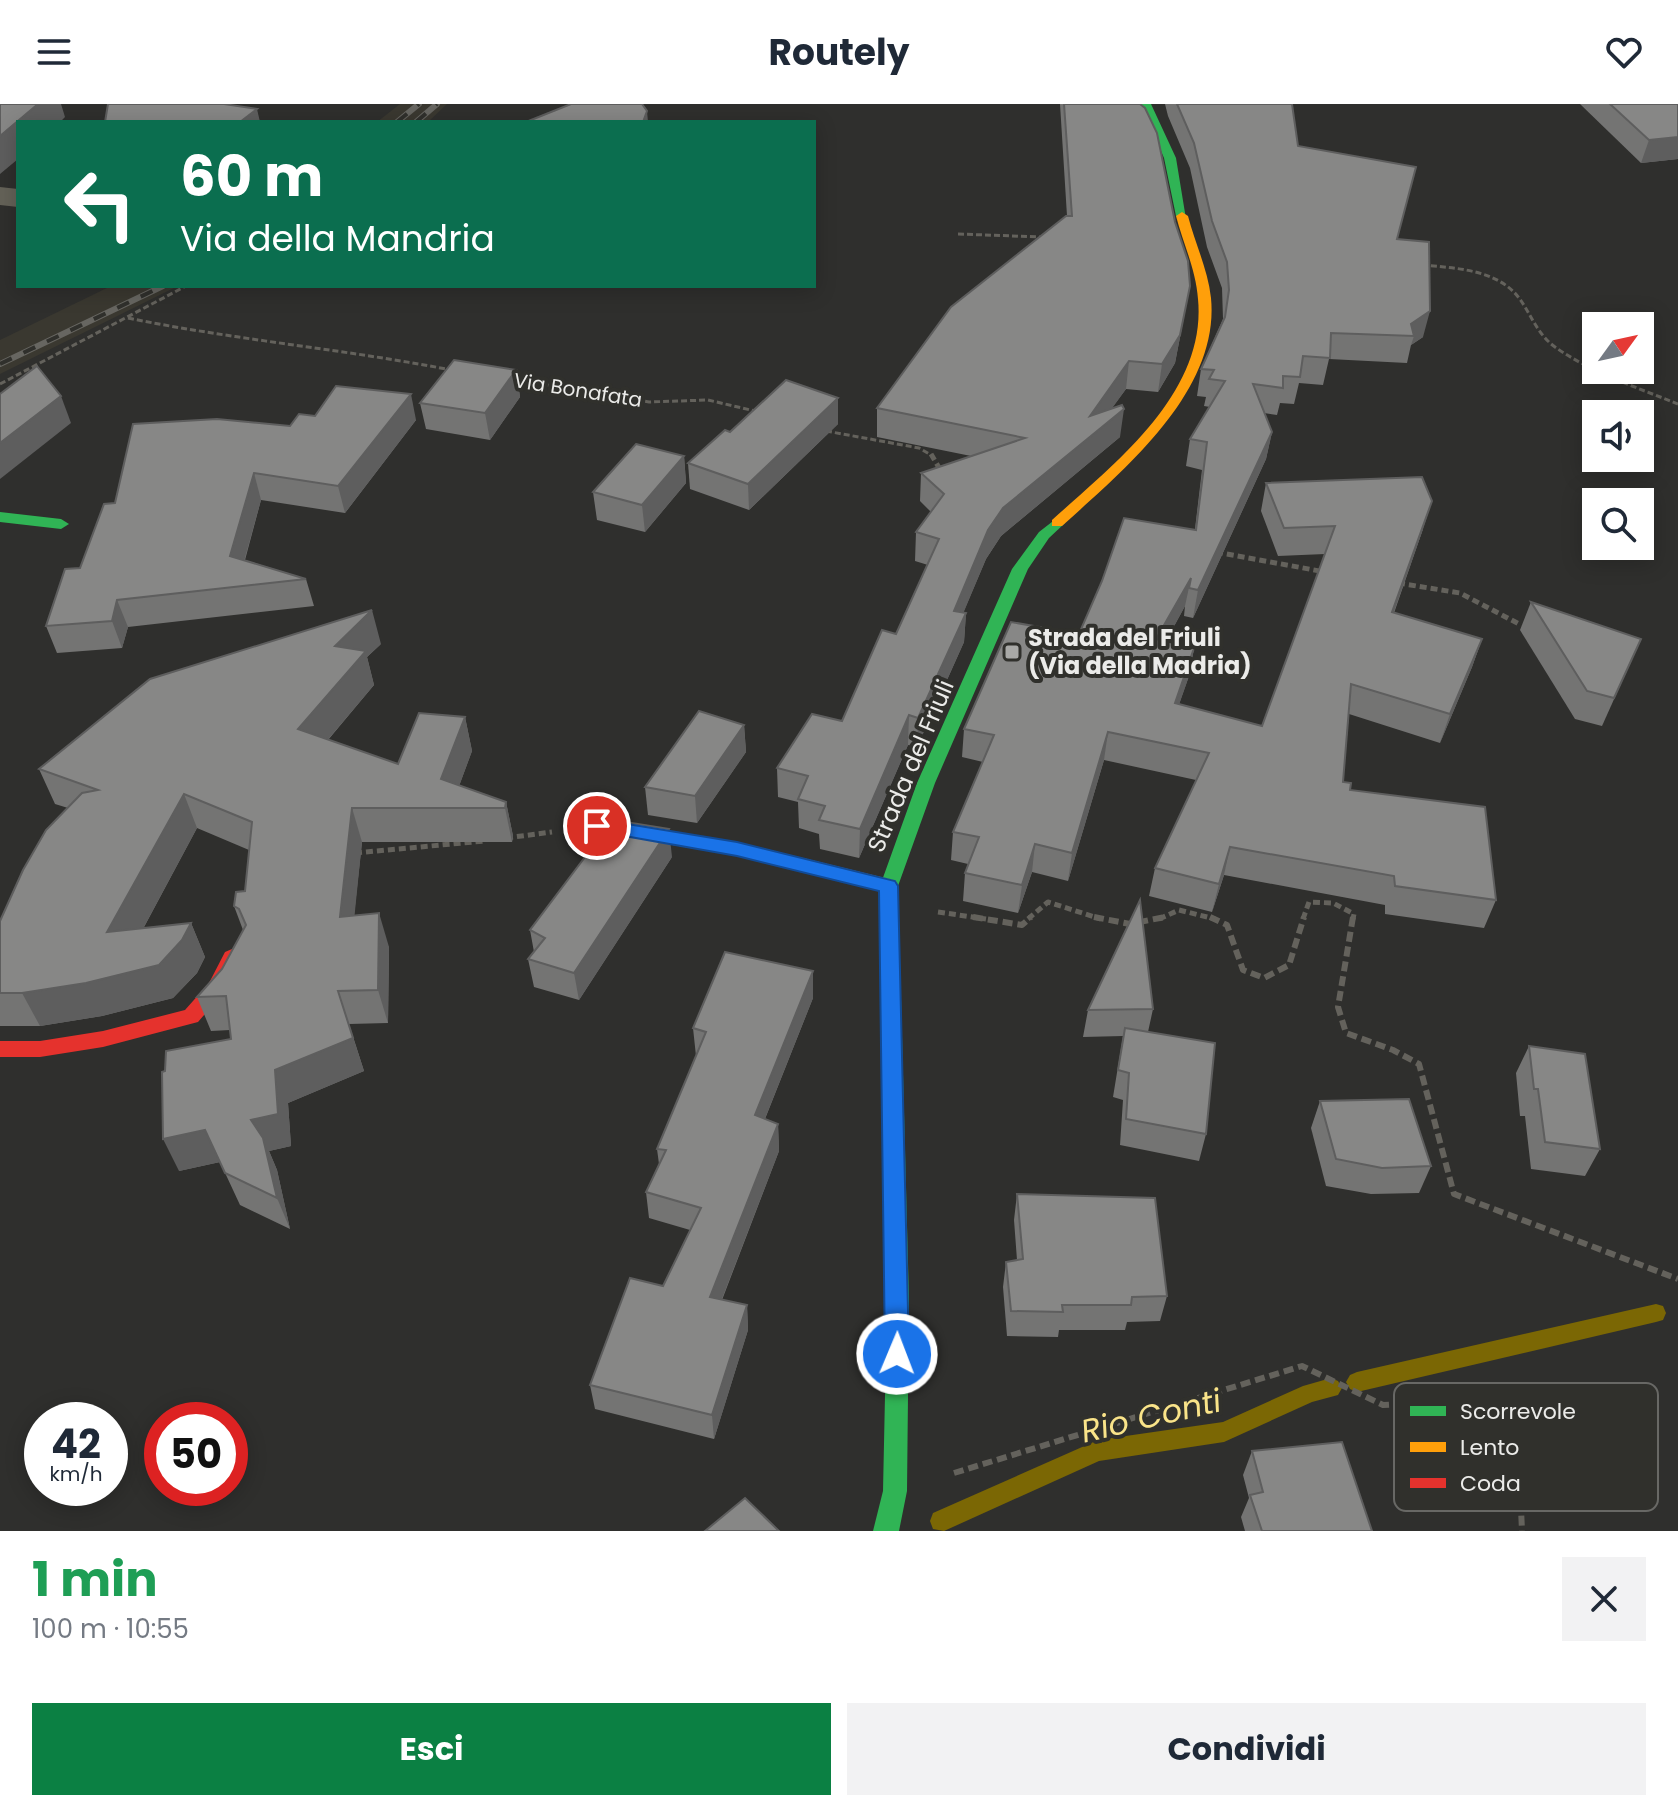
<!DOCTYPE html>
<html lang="it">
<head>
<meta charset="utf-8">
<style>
	body { margin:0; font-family:Poppins,sans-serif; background:#f2f2f3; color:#1f2937; height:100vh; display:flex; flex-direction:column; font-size:30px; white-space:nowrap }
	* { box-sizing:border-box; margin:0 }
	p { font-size:26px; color:#747a83 }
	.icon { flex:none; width:44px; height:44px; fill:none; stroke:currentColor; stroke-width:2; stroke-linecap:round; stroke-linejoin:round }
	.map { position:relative; height:1427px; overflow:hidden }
	.details { display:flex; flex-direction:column; background:#fff; flex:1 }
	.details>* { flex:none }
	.guide { position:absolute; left:16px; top:16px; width:800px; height:168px; border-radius:0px; box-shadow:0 4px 20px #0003; background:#0b6e4f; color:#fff; overflow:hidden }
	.needle { width:52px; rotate:57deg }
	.controls { position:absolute; left:1582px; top:208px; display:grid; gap:16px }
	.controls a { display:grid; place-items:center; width:72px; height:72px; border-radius:0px; background:#fff; box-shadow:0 4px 20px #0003; font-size:40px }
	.speed { position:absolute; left:24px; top:1298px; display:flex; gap:16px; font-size:40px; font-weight:700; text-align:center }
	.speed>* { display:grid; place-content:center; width:104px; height:104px; border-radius:50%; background:#fff; box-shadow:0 4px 20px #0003; line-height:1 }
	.speed small { font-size:20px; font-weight:400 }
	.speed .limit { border:12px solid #d22; background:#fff; color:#111 }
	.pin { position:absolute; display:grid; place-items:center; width:68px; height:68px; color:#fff; margin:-34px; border:4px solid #fff; border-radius:50%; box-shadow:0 2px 8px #0007 }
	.me { position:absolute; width:88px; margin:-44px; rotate:1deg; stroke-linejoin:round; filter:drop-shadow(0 0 6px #0008) }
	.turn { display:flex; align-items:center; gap:28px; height:168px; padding:0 32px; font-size:36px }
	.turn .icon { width:104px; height:104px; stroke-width:2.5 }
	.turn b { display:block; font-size:56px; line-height:68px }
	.round { display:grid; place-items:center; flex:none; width:84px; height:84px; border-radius:0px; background:#f2f2f3 }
	.summary { display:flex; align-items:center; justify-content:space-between; height:136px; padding:0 32px }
	h1 { font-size:48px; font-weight:700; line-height:60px; color:#1e9e55 }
	.cta { display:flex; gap:16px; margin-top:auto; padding:16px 32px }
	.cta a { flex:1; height:92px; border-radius:0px; background:#0b8043; color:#fff; font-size:32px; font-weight:700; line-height:92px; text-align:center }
	.cta a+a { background:#f2f2f3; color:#1f2937 }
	header { display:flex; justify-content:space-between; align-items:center; height:104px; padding:0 32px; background:#fff; font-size:36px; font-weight:700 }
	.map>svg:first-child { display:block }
	.built { fill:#3a3830 }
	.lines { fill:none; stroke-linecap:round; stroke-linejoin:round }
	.stream { fill:#7b6704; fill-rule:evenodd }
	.path-far2 { stroke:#64625c; stroke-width:3; stroke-dasharray:6 3; stroke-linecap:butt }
	.path-far1 { stroke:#64625c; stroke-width:5; stroke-dasharray:7 4; stroke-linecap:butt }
	.path { stroke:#64625c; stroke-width:6; stroke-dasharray:10 5; stroke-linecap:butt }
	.street { fill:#646258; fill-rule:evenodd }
	.fast { fill:#30b455; fill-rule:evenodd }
	.slow { fill:#ff9f0a; fill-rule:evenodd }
	.jam { fill:#e5322d; fill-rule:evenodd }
	.rail-casing { stroke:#676661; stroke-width:6 }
	.rail { stroke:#30302c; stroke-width:4; stroke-dasharray:13; stroke-linecap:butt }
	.wall { fill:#747473 }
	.shaded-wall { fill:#5e5e5e }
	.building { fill:#878786; stroke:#5e5e5e; stroke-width:2 }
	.route { fill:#1a73e8; stroke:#114b97; stroke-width:2 }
	.poi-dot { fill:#a9a9a7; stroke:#30302c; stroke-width:3 }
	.labels { text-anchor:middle; stroke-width:8; stroke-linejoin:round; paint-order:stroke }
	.far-street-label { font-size:20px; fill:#ebebe9; stroke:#30302c }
	.poi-label { font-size:24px; font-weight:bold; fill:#ebebe9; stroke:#30302c; text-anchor:start }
	.street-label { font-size:24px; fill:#ebebe9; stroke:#30302c }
	.near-water-label { font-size:32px; font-style:italic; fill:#fae489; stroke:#30302c }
	.key { fill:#30302c; stroke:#686865; stroke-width:2 }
	.key-label { font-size:22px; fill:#ebebe9 }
</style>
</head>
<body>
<header><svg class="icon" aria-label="menu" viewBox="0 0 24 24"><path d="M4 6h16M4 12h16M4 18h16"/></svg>Routely<svg class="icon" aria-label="heart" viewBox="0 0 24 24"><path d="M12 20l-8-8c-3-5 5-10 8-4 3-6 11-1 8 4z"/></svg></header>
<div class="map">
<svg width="1678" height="1427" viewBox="0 0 1678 1427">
	<rect width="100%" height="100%" fill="#2f2f2d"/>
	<g class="built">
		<polygon points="400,0 447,0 428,18 377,18"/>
		<polygon points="111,182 178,182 0,270 0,236"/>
	</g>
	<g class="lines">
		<g class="stream">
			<polygon points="1656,1200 1663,1202 1666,1209 1663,1216 1656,1218 1357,1288 1350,1285 1346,1278 1350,1271 1357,1268"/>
			<polygon points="1331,1274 1338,1277 1342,1284 1338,1291 1312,1298 1224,1338 1099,1357 944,1427 933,1425 930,1417 933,1409 1098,1336 1223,1318 1303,1282"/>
		</g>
		<g class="path-far2">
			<polyline points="958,130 1042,133"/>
			<path d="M 1422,161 C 1454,164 1497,165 1519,194 C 1531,210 1537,230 1555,243 C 1592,269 1636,283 1678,300"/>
			<path d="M 128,214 C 235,236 344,245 451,266"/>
			<polyline points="512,275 649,298 708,296 759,308"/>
			<polyline points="0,280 186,182"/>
			<polyline points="826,327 919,344 933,352"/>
		</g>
		<g class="path-far1">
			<polyline points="931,350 942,369"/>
			<polyline points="1216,448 1325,468"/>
			<polyline points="1398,479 1460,489 1521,521"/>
			<polyline points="506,734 552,728"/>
			<polyline points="355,749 484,737"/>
			<polyline points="938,808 986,815"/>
			<polyline points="1028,815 1048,798 1101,815"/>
			<polyline points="1159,815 1179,806 1215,815"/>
			<polyline points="1303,815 1309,798 1333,799 1354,810 1353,815"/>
		</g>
		<g class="path">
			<polyline points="973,813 1022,821 1031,813"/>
			<polyline points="1094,813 1130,820 1165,813"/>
			<polyline points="1210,813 1227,821 1243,866 1264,874 1289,861 1304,813"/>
			<polyline points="1353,813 1338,903 1346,929 1393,946 1419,960 1454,1090 1678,1175"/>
			<polyline points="954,1369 1302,1262 1383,1301 1516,1294 1522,1427"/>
		</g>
		<polygon class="street" points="0,83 18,85 18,103 0,101"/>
		<g class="fast">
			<polygon points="1141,0 1151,0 1176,54 1186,115 1176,112 1164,54"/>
			<polygon points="0,408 61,415 69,420 61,425 0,418"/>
			<polygon points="1057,414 1065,419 1049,434 1028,465 935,679 898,782 909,1196 907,1387 899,1427 873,1427 883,1387 887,1196 880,782 917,679 1012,465 1039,428"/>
		</g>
		<g class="slow">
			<path d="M 1182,108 L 1188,112 C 1195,139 1208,166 1211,194 C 1220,287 1124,366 1062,422 L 1052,422 L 1052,416 C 1114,360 1207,289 1198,195 C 1196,166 1183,139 1176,112 Z"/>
			<polygon points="597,715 737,738 889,775 896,777 898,782 896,787 889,789 737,752 591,727 588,722 591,717"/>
		</g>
		<polygon class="jam" points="232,845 239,848 242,853 223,889 198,918 103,943 40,953 0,953 0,937 40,937 103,927 185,906 209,879 225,848"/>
		<defs>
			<g id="rail">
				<polyline points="397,18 419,0"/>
				<polyline points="416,18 437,0"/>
				<polyline points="0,260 163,182"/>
			</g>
		</defs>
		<use href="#rail" class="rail-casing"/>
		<use href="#rail" class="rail"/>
	</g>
	<g class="wall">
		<polygon points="1060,0 1140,0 1175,118 1190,182 1175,259 1158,288 1126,285 1111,305 1120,333 1001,432 986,455 963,509 966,509 964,538 917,643 908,641 859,754 820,745 819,730 799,724 798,698 778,693 777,664 842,617 896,530 928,461 915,457 916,428 931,408 920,397 921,369 971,352 877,333 877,304 1067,112"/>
		<polygon points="1165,0 1292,0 1298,42 1398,135 1423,233 1411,241 1407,259 1329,255 1323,281 1299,279 1294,300 1280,299 1277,311 1264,309 1272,328 1266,355 1193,514 1184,512 1185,502 1166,537 1194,544 1189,572 1179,600 1262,622 1325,450 1278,452 1261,407 1266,379 1423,425 1394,509 1482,535 1472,563 1440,639 1349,610 1343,678 1350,686 1496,796 1484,824 1385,810 1385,801 1224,771 1212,808 1149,792 1155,764 1196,676 1104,656 1068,777 1032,768 1018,809 963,797 965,769 968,760 951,756 953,728 983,658 962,653 964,625 1079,530 1195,425 1202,366 1186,362 1190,335 1210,303 1204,302 1206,293 1197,292 1201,265 1223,215 1222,184 1207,143 1190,64 1168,12"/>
		<polygon points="1580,0 1678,0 1678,55 1641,59"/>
		<polygon points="516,266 520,293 490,336 426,325 420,299"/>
		<polygon points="838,294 838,320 749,406 690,385 688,359 730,328"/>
		<polygon points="315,312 416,316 345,409 261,396 245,456 306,475 314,502 128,523 122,544 57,549 46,522 80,464 115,399"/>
		<polygon points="684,352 686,379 645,428 597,416 593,388"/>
		<polygon points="1531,498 1641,535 1602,622 1575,615 1520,526"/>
		<polygon points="381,540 367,553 374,581 328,636 398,660 465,613 472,647 459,682 506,698 513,732 512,738 362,738 354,811 389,843 388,919 349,920 364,967 288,999 291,1042 269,1047 277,1066 290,1125 240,1101 220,1058 179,1067 231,935 230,926 211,927 197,893 222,865 243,826 234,802 245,787 249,746 197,724 143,825 191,819 205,853 197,869 173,894 102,912 40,922 0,922 0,817 68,704 55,700 39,665"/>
		<polygon points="744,621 746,648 697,719 648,711 645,683"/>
		<polygon points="672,753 579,896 534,883 528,855 534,848 530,826"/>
		<polygon points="813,867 813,894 765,1015 778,1020 779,1047 722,1196 747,1201 748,1226 714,1335 595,1305 590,1281 663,1182 690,1126 649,1114 646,1088 659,1060 657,1045 696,952 693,924"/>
		<polygon points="1153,905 1148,928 1206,1030 1199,1057 1120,1041 1123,996 1113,993 1123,932 1083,933 1088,906"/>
		<polygon points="1529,942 1600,1045 1585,1072 1531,1065 1525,1012 1520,1012 1516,969"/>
		<polygon points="1320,997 1431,1062 1419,1089 1371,1090 1326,1082 1311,1024"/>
		<polygon points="1017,1090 1167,1192 1160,1217 1127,1218 1125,1226 1059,1226 1058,1233 1007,1232 1003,1183 1006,1158 1017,1156 1014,1116"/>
		<polygon points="1252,1347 1372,1427 1245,1427 1241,1413 1249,1394 1243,1371"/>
	</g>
	<g class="shaded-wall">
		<polygon points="38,0 61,0 65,13 60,18 18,18 18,55 0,70 0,32"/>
		<polygon points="257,5 260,18 240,18"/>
		<polygon points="647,7 648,18 643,18"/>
		<polygon points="1678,33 1678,55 1641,59 1649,36"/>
		<polygon points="1190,182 1175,259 1158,288 1162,260"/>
		<polygon points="1430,207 1423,233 1411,241 1414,232 1411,220"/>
		<polygon points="1129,257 1126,285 1095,328 1124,305 1120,333 1001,432 986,455 952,536 954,507 988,426 1003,404 1090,312"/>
		<polygon points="516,266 520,293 490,336 485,309"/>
		<polygon points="411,290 416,316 345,409 338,382"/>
		<polygon points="61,292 71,319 0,375 0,339"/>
		<polygon points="838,294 838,320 749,406 748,380"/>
		<polygon points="1272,328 1266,355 1193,514 1198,486"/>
		<polygon points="684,352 686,379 645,428 642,401"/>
		<polygon points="254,369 261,396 238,479 230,452"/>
		<polygon points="1432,397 1423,425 1384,536 1392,508"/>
		<polygon points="1191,474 1185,502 1152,563 1156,535"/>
		<polygon points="117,496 128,523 122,544 112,517"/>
		<polygon points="372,506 381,540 367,553 374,581 308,659 298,625 335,542"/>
		<polygon points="966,509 964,538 917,643 918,614"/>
		<polygon points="1482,535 1472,563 1440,639 1450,610"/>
		<polygon points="1194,544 1189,572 1170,627 1175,599"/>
		<polygon points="909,611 908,641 859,754 860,725"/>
		<polygon points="465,613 472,647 451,704 441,675"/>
		<polygon points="744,621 746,648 697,719 695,692"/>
		<polygon points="1108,628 1104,656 1068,777 1072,749"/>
		<polygon points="184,690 197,724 123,862 107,828"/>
		<polygon points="506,698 513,732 512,738 505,704"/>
		<polygon points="352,704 362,738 351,846 340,813"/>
		<polygon points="669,725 672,753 579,896 574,869"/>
		<polygon points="1035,740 1032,768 1018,809 1022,781"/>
		<polygon points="1230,743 1224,771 1212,808 1219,780"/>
		<polygon points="379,809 389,843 388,919 378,886"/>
		<polygon points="191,819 205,853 197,869 173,894 102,912 40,922 22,889"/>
		<polygon points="813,867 813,894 756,1037 755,1011"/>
		<polygon points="338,887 364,967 288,999 291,1042 269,1047 277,1066 290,1125 277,1094 251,1016 275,966"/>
		<polygon points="778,1020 779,1047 713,1218 710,1193"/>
		<polygon points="205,1026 220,1058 179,1067 163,1035"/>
		<polygon points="747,1201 748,1226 714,1335 712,1311"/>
	</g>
	<g class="building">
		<polygon points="0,0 38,0 0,32"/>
		<polygon points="108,0 224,0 257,5 240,18 105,18"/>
		<polygon points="571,0 642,0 647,7 643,18 526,18"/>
		<polygon points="1064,0 1140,0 1145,4 1157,29 1175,118 1188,157 1190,182 1180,231 1162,260 1129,257 1090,312 1122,301 1124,305 1003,404 988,426 954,507 966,509 918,614 909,611 860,725 819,716 825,702 798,695 808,672 777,664 812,610 842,617 882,526 896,530 939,435 916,428 944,390 921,369 1025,334 877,304 951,203 1066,112 1072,112"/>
		<polygon points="1177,0 1292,0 1298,42 1416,63 1397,135 1429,138 1430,207 1411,220 1414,232 1331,229 1330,254 1303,252 1300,273 1283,272 1283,284 1253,280 1272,328 1198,486 1189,484 1191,474 1156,535 1194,544 1175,599 1262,622 1335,422 1284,424 1266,379 1422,373 1432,397 1392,508 1482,535 1450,610 1351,580 1343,678 1351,679 1350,686 1485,703 1496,796 1395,782 1394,772 1230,743 1219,780 1155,764 1209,649 1108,628 1072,749 1035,740 1022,781 965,769 979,733 953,728 994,631 964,625 1011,518 1079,530 1102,477 1124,414 1196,426 1207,338 1190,335 1225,277 1209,275 1214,266 1201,265 1225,213 1229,186 1227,158 1212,117 1194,39"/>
		<polygon points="1610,0 1678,0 1678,33 1649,36"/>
		<polygon points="454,256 516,266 485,309 420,299"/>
		<polygon points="37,262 61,292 0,339 0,290"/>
		<polygon points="786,276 838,294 748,380 688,359 725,326 730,328"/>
		<polygon points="336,282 411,290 338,382 254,369 230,452 306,475 117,496 112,517 46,522 65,465 80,464 104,400 115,399 133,320 217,315 290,322 299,310 315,312"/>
		<polygon points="636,340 684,352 642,401 593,388"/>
		<polygon points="1531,498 1641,535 1614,594 1587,587"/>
		<polygon points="372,506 335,542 366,547 298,625 398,660 419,609 465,613 441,675 506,698 505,704 352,704 340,813 379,809 378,886 338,887 353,934 275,966 278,1010 251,1016 263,1034 277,1094 225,1069 205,1026 163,1035 162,968 165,967 166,947 231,935 226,892 197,893 222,865 246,821 239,805 234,802 236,788 245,787 252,718 184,690 107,828 191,819 182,836 159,861 86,879 22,889 0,889 0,817 23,766 46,726 82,689 98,686 39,665 150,575"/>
		<polygon points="699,607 744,621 695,692 645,683"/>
		<polygon points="613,716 669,725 574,869 528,855 545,834 530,826"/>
		<polygon points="1140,796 1153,905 1088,906"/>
		<polygon points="725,848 813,867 755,1011 778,1020 710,1193 747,1201 712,1311 590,1281 630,1174 663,1182 701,1104 646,1088 666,1046 657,1045 706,928 693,924"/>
		<polygon points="1125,924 1215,939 1206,1030 1126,1015 1129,969 1118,966"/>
		<polygon points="1529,942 1585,950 1600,1045 1545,1038 1538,985 1534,985"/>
		<polygon points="1409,995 1431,1062 1382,1064 1336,1055 1320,997"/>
		<polygon points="1017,1090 1155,1094 1167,1192 1132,1193 1131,1201 1062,1201 1063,1208 1011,1207 1006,1158 1023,1155"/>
		<polygon points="1342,1338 1372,1427 1262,1427 1250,1391 1263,1388 1252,1347"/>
		<polygon points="745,1394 779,1427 705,1427"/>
	</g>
	<polygon class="route" points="597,715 737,738 895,777 898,782 909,1250 906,1258 897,1261 889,1258 885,1250 879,787 737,752 591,726 588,722"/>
	<rect class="poi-dot" x="1004" y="540" width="16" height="16" rx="4"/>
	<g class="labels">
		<g class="far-street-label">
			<text transform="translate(578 286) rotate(9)" y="7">Via Bonafata</text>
		</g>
		<g class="poi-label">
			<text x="1028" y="542">Strada del Friuli<tspan x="1028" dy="28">(Via della Madria)</tspan></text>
		</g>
		<g class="street-label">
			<text transform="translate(911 662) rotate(-67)" y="8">Strada del Friuli</text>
		</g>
		<g class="near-water-label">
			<text transform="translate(1151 1312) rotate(-13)" y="11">Rio Conti</text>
		</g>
	</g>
	<rect x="1394" y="1279" width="264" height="128" rx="12" class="key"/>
	<rect x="1410" y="1302" width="36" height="10" fill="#30b455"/>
	<rect x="1410" y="1338" width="36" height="10" fill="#ff9f0a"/>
	<rect x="1410" y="1374" width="36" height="10" fill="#e5322d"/>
	<g class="key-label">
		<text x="1460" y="1315">Scorrevole</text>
		<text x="1460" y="1351">Lento</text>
		<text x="1460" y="1387">Coda</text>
	</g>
</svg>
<div class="controls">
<a><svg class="needle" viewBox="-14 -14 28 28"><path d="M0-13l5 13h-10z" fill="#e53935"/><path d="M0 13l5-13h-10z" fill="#747a83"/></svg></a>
<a><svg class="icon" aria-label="sound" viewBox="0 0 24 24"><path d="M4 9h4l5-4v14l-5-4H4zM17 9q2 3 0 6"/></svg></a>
<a><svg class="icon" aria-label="search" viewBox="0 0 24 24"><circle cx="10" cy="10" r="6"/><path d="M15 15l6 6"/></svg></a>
</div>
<div class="speed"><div>42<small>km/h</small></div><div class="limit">50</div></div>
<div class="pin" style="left:597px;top:722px;background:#d93025"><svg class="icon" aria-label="arrive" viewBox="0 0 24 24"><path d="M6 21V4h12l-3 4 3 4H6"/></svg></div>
<svg class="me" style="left:897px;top:1250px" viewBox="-20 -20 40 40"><circle r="17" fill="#1a73e8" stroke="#fff" stroke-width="3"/><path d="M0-11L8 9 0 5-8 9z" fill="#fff"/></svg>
<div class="guide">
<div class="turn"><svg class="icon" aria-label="left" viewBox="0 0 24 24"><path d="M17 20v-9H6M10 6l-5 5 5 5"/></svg><div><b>60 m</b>Via della Mandria</div></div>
</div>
</div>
<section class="details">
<div class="summary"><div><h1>1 min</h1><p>100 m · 10:55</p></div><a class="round"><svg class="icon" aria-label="close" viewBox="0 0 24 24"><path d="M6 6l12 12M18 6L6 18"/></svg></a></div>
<div class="cta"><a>Esci</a><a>Condividi</a></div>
</section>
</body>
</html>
